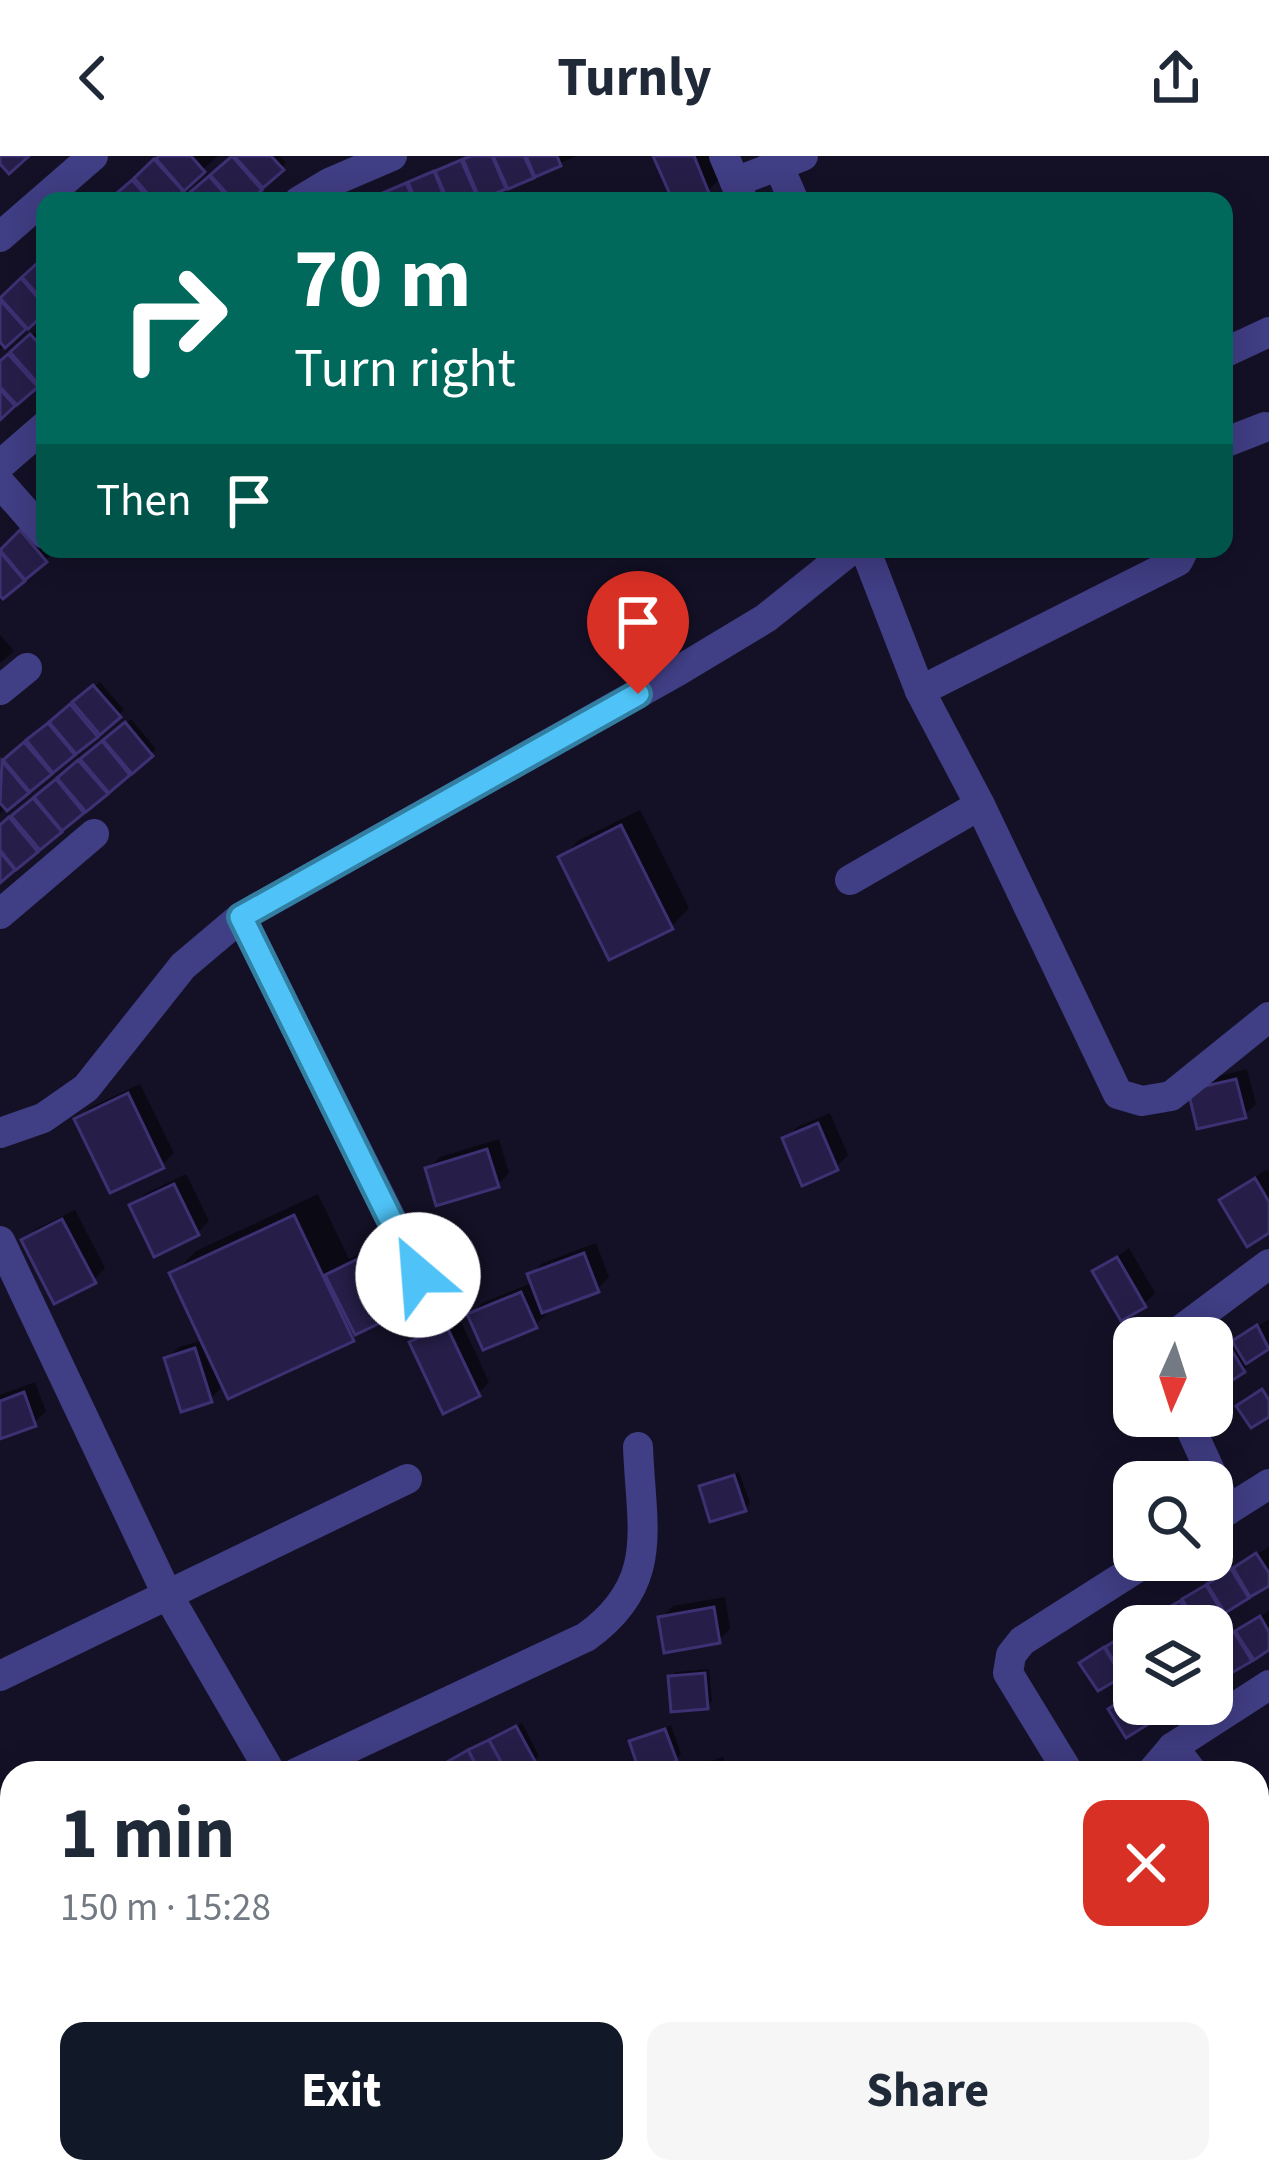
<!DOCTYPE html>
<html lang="en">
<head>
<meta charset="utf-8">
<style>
	body { margin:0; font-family:"Source Sans 3",sans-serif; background:#f6f6f7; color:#1f2937; height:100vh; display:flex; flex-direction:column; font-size:45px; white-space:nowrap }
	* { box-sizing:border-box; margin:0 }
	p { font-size:39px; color:#747a83 }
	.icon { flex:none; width:66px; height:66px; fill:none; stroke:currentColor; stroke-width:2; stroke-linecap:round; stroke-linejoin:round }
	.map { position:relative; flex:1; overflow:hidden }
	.details { position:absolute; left:0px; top:1605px; width:1269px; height:423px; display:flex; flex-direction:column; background:#fff; border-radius:36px 36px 0 0; box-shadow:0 6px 30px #0003 }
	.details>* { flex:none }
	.hud { position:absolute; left:36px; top:36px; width:1197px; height:366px; border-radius:24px; box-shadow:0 6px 30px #0003; background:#00695c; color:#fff; overflow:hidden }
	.needle { width:78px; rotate:183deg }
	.buttons { position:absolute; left:1113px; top:1161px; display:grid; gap:24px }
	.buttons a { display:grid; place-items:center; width:120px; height:120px; border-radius:24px; background:#fff; box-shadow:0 6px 30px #0003; font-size:60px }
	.pin { position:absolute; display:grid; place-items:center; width:102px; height:102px; color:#fff; margin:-123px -51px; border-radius:50% 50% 50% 0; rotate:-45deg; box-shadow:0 0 12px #0007 }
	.pin .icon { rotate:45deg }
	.me { position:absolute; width:132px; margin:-66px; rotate:333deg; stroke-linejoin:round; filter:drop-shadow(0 0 9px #0008) }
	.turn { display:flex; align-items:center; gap:42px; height:252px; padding:0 60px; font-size:54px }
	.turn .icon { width:156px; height:156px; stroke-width:2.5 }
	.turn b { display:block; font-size:84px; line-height:102px }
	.then { display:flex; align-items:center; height:114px; padding:0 60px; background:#0003; gap:24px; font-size:45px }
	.round { display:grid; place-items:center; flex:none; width:126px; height:126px; border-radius:24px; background:#f6f6f7 }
	.headline { display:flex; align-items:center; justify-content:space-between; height:204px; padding:0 60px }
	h1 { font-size:72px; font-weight:700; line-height:90px }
	.primary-button { display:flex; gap:24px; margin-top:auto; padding:24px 60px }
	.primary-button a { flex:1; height:138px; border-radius:24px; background:#111827; color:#fff; font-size:48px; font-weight:700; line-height:138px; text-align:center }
	.primary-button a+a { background:#f6f6f7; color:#1f2937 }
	header { display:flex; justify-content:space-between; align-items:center; height:156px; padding:0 60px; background:#fff; font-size:54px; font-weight:700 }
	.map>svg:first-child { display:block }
	.shadow { fill:#0007 }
	.building { fill:#261e48; stroke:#3d3173; stroke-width:3 }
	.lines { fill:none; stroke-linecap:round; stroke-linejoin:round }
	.minor { stroke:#403e84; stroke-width:30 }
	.route-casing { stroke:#337fa1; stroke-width:30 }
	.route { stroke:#4fc3f7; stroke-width:21 }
</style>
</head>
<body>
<header><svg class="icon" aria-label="back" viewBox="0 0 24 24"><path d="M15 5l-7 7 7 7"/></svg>Turnly<svg class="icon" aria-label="share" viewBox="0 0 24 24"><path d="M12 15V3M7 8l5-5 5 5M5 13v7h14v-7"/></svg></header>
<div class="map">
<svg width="1269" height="2026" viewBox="0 0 1269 2026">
	<rect width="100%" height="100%" fill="#141127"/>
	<g class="shadow">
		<polygon points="163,0 218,0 167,45 112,45"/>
		<polygon points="235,0 280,0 286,7 244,45 184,45"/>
		<polygon points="468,0 577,0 471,45 361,45"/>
		<polygon points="657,0 710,0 719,23 708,35 676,45"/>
		<polygon points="45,104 45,153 0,193 0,144"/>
		<polygon points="45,168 45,221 0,260 0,208"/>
		<polygon points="27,371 50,399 0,442 0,393"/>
		<polygon points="0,479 14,495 0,507"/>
		<polygon points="100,526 124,554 0,657 0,609"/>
		<polygon points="131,563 156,593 0,723 0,672"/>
		<polygon points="640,654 689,752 672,770 611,800 562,702 579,684"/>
		<polygon points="1247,913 1256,948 1244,959 1199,969 1203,924"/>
		<polygon points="140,928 174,997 162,1009 77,964 89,952"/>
		<polygon points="830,957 848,999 836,1011 785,983 797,971"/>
		<polygon points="499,983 509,1017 498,1028 428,1013 440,1001"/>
		<polygon points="1267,1013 1269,1016 1269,1074 1222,1044"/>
		<polygon points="186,1018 209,1065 197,1077 133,1049 145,1038"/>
		<polygon points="318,1038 349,1103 398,1079 416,1115 390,1134 398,1149 352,1182 224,1229 210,1243 167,1203 179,1191 203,1184 173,1118 196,1095"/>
		<polygon points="75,1054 105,1112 94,1124 25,1085 36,1073"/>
		<polygon points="596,1087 609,1121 597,1133 545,1153 547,1158 535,1169 471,1159 482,1147 534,1126 531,1118 543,1107"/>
		<polygon points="1129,1092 1155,1137 1144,1148 1096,1116"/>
		<polygon points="458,1159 489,1226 478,1238 412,1187 424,1175"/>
		<polygon points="1269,1163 1269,1189 1246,1204 1248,1209 1244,1214 1212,1209 1212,1199"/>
		<polygon points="35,1226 46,1255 34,1267 0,1280 0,1239"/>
		<polygon points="739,1316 750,1347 745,1353 702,1331"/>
		<polygon points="1269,1391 1269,1426 1198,1470 1140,1470"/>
		<polygon points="725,1441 730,1473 719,1484 661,1462 673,1450"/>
		<polygon points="1269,1455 1269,1491 1212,1526 1212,1490"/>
		<polygon points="709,1513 712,1545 707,1550 671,1521 676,1516"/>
		<polygon points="522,1567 539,1600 513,1617 429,1617"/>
		<polygon points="671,1569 681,1598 676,1603 632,1586"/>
		<polygon points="723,1601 728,1617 679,1617 680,1616"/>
		<polygon points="900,1604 907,1617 874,1617"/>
		<polygon points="824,1609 826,1617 800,1617"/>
		<polygon points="7,1956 12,1981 0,1986 0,1958"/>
		<polygon points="328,2016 346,2016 351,2025 328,2026 324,2019"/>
		<polygon points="574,2016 620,2016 604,2026 559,2026"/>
		<polygon points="825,2016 860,2016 867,2026 833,2026"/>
	</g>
	<g class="building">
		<polygon points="0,0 29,0 9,18 0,8"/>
		<polygon points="159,0 191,0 205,16 184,35 156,3"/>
		<polygon points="232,0 262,34 249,45 234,45 210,19"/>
		<polygon points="234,0 271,0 284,14 263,32"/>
		<polygon points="471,0 492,0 506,33 480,44 463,3"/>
		<polygon points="493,0 524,0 534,22 508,33"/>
		<polygon points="526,0 557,0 561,10 535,21"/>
		<polygon points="653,0 694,0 709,37 691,45 673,45"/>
		<polygon points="154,3 183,35 172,45 154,45 134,22"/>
		<polygon points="461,4 479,45 448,45 435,15"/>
		<polygon points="434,15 446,45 416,45 408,26"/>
		<polygon points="209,20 231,45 194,45 188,38"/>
		<polygon points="132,24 151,45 113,45 111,42"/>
		<polygon points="406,27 414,45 383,45 380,38"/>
		<polygon points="43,102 45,105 45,147 22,121"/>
		<polygon points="21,122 45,150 45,157 28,173 0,142"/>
		<polygon points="0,144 26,173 5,192 0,186"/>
		<polygon points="30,178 45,194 45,225 39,229 10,196"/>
		<polygon points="8,198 38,231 17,249 0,231 0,205"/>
		<polygon points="0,233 15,250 0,264"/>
		<polygon points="20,374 47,406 25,424 0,394"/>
		<polygon points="0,396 25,425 3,443 0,440"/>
		<polygon points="93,529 121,561 100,579 72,546"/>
		<polygon points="70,548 98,581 76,598 49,566"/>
		<polygon points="125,566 153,600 132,618 103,584"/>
		<polygon points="48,567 75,599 53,617 26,584"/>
		<polygon points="102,585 130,619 109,637 80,603"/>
		<polygon points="24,586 52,618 30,636 3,604"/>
		<polygon points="78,604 108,638 86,656 57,622"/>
		<polygon points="2,605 29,637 7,655 0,647"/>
		<polygon points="56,623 84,657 62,675 34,641"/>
		<polygon points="33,642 62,676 40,694 11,660"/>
		<polygon points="9,661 38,696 16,714 0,694 0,669"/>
		<polygon points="621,669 673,773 609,804 558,701"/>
		<polygon points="0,696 15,714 0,727"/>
		<polygon points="1236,923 1246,962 1197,973 1188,934"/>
		<polygon points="128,937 164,1012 110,1037 74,963"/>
		<polygon points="818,967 838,1014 802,1030 782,982"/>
		<polygon points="487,993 499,1031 436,1050 425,1012"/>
		<polygon points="1255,1022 1269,1046 1269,1077 1247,1091 1219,1044"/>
		<polygon points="174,1028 199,1079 154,1101 129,1049"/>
		<polygon points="294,1059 354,1185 228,1243 169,1117"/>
		<polygon points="62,1063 96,1127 54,1148 21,1084"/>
		<polygon points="386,1089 406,1129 378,1143 388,1163 355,1179 325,1119"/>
		<polygon points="584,1097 599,1136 542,1157 527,1118"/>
		<polygon points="1117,1101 1146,1151 1121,1165 1092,1115"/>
		<polygon points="521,1136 537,1172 483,1194 467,1158"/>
		<polygon points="446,1169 480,1240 443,1258 409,1186"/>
		<polygon points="1257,1169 1269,1193 1246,1208 1232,1185"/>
		<polygon points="1228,1188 1245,1216 1222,1231 1212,1214 1212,1198"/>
		<polygon points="195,1192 212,1246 181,1256 164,1202"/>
		<polygon points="1262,1233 1269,1244 1269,1261 1251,1272 1236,1250"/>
		<polygon points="24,1236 36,1270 0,1283 0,1245"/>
		<polygon points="734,1319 746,1355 710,1366 699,1330"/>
		<polygon points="1256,1397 1269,1417 1269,1430 1250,1441 1233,1412"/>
		<polygon points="1231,1413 1249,1442 1225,1457 1207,1428"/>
		<polygon points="1206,1429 1223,1458 1198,1470 1182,1443"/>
		<polygon points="1180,1445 1196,1470 1162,1470 1155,1459"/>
		<polygon points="714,1451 720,1487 664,1497 658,1461"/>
		<polygon points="1260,1460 1269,1476 1269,1494 1254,1504 1235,1475"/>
		<polygon points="1129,1476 1134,1484 1134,1513 1123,1520 1105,1491"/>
		<polygon points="1234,1476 1252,1505 1228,1519 1212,1489"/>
		<polygon points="1104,1491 1122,1521 1098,1535 1079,1507"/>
		<polygon points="705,1517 708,1553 671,1556 668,1520"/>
		<polygon points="1132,1538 1134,1548 1138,1548 1150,1567 1126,1582 1108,1553"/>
		<polygon points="1140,1548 1173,1548 1175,1552 1152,1567"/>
		<polygon points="516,1570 536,1607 507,1617 489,1584"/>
		<polygon points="665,1573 677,1605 640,1617 629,1585"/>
		<polygon points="489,1584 507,1617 480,1617 468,1594"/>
		<polygon points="468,1594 480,1617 450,1617 445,1607"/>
		<polygon points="821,2016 853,2016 856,2019 847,2026 829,2026"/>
	</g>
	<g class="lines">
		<g class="minor">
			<polyline points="724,0 743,45"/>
			<polyline points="774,0 794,45"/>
			<polyline points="735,26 803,0"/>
			<polyline points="299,45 329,27 392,0"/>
			<polyline points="0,81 93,0"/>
			<polyline points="1224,197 1269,176"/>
			<polyline points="1224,287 1265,271"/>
			<polyline points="0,309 45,270"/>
			<polyline points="0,327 45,378"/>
			<polyline points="865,393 920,535 980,649 1118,938 1142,945 1171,940 1269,861"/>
			<polyline points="0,534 27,512"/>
			<polyline points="920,535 1178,405 1184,393"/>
			<polyline points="850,724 980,649"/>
			<polyline points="0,758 94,678"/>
			<polyline points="241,761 419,1119"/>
			<polyline points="0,977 43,962 86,932 183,810 241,761 678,515 766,462 852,393"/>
			<polyline points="0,1085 166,1436 271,1617"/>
			<polyline points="1170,1182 1269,1108"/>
			<polyline points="1185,1260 1228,1354"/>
			<polyline points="1212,1364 1269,1328"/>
			<polyline points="0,1520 407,1323"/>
			<polyline points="1173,1591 1193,1617"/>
			<path d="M 296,1617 L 586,1481 C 661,1427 641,1372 638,1291"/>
			<polyline points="1069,1617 1008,1517 1011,1499 1022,1485 1149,1404"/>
			<polyline points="1151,1617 1173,1591 1269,1529"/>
			<polyline points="1257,1698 1269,1714"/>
			<polyline points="1257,1758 1269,1766"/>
			<polyline points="0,1762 12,1756"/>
			<polyline points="1257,1929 1269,1911"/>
			<polyline points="896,2016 904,2026"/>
			<polyline points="707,2026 723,2016"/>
			<polyline points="1192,2026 1199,2016"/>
		</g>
	</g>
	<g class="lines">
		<defs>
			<polyline id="route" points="418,1119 241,761 638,538"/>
		</defs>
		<use href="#route" class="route-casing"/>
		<use href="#route" class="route"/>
	</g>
</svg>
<div class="buttons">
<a><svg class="needle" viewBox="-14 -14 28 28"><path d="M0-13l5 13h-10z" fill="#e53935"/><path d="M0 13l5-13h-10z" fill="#747a83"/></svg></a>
<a><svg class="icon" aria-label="search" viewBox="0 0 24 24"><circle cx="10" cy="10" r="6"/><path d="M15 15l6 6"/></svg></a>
<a><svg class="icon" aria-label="layers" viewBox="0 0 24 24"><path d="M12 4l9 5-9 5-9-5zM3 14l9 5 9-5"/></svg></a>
</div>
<div class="pin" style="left:638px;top:538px;background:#d93025"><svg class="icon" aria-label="arrive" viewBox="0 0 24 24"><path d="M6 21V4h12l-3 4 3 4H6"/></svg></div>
<svg class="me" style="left:418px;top:1119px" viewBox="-20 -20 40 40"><circle r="19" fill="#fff"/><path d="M0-13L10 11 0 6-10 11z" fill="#4fc3f7"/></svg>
<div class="hud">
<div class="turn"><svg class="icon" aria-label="right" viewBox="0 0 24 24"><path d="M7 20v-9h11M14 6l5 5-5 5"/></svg><div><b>70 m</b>Turn right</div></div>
<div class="then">Then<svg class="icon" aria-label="arrive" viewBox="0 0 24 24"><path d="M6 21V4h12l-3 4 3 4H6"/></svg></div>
</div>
<section class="details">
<div class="headline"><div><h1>1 min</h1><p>150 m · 15:28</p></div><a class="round" style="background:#d93025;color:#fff"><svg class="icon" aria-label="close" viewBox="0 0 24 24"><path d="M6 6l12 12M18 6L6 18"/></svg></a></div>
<div class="primary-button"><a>Exit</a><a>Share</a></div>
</section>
</div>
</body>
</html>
